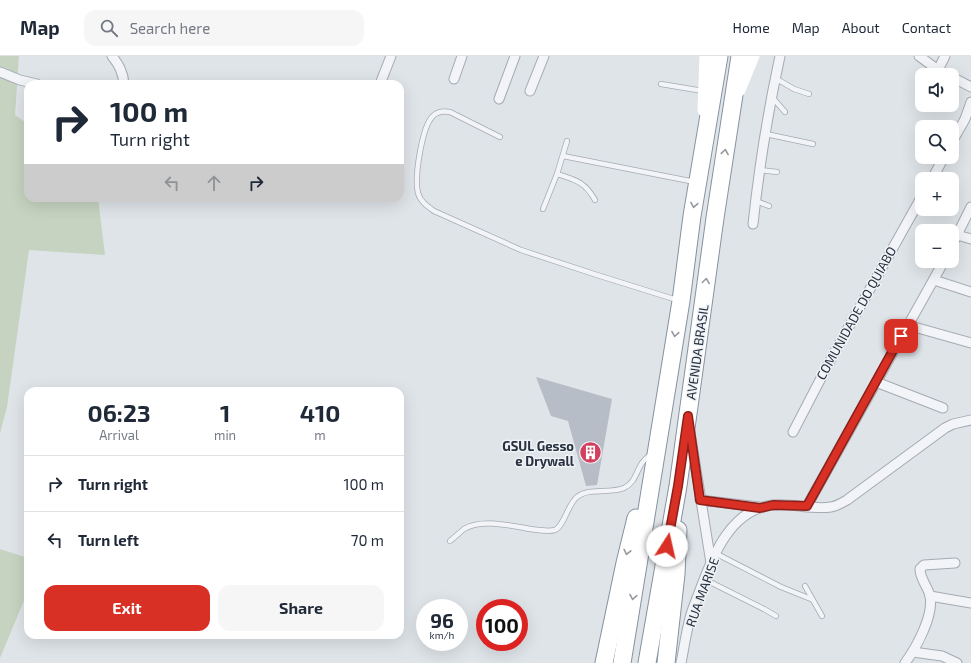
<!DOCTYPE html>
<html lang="en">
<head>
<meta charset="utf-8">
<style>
	body { margin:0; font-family:"Exo 2",sans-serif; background:#f6f6f7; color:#1f2937; height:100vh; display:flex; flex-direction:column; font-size:15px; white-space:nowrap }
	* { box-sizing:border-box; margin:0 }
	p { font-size:13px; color:#747a83 }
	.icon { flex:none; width:22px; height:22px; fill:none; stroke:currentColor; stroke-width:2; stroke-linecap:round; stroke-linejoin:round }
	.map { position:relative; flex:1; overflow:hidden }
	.details { position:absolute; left:24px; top:331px; width:380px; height:252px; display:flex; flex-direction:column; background:#fff; border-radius:12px; box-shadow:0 4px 16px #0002 }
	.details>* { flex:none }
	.hud { position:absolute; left:24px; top:24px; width:380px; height:122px; border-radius:12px; box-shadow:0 4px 16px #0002; background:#fff; color:#1f2937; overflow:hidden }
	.fabs { position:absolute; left:915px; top:12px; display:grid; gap:8px }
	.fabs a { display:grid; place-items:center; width:44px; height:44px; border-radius:8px; background:#fff; box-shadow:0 4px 16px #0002; font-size:20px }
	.speed { position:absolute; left:416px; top:543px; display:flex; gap:8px; font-size:20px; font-weight:700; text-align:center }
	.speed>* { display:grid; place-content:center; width:52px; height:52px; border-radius:50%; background:#fff; box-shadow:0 4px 16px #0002; line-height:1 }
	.speed small { font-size:10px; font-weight:400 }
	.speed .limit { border:6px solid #d22; background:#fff; color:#111 }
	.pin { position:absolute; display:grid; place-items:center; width:34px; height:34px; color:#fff; margin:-17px; border-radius:8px; box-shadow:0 2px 6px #0006 }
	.me { position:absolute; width:44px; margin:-22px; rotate:10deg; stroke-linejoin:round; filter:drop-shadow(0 0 3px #0008) }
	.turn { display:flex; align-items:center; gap:14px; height:84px; padding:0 20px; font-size:18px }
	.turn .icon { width:52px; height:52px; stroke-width:2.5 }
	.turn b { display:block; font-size:28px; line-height:34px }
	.lanes { display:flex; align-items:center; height:38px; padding:0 20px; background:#0003; justify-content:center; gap:20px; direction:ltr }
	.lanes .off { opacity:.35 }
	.eta { display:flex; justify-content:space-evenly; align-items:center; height:68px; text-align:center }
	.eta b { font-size:24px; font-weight:700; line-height:28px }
	.button { display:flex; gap:8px; margin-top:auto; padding:8px 20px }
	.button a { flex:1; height:46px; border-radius:12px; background:#d93025; color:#fff; font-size:16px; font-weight:700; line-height:46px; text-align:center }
	.button a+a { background:#f6f6f7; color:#1f2937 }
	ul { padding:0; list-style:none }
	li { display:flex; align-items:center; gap:12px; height:56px; padding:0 20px; border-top:1px solid #e0e1e3 }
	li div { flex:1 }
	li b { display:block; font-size:15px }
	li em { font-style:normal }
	header { display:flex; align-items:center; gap:24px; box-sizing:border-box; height:56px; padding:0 20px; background:#fff; border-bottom:1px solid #e0e1e3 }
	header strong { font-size:19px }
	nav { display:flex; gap:22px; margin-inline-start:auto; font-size:14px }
	.search { width:280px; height:36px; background:#f6f6f7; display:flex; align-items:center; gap:10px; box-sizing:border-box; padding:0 14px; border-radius:12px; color:#747a83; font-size:15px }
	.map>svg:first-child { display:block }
	.green { fill:#c6d3c0 }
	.building { fill:#b6bdc6 }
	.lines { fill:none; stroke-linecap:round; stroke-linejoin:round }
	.lane-casing { stroke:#a4abb3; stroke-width:6 }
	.street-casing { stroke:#a4abb3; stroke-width:11 }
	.highway-casing { stroke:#8692a0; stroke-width:19 }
	.lane { stroke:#f2f4f7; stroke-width:4.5 }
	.street { stroke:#f2f4f7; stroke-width:9 }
	.secondary { stroke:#fff; stroke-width:13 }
	.highway { stroke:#fff; stroke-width:17 }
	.oneway { stroke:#9498a0 }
	.route-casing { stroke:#8d1f18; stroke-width:10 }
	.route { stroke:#d93025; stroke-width:7 }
	.labels { text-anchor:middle; stroke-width:3; stroke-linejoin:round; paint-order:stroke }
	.street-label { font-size:13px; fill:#283241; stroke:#eff3f6 }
	.poi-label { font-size:13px; font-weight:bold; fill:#283241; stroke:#eff3f6; text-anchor:end }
</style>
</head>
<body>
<header>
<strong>Map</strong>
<div class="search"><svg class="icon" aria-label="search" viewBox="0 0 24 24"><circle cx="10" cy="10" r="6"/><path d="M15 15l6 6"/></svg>Search here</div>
<nav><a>Home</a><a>Map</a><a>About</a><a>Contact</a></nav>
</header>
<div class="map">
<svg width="971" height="607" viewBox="0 0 971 607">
	<rect width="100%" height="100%" fill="#dfe4e9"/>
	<g class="green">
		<polygon points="0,0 19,0 15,59 28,68 28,142 98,142 105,199 29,194 7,351 0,377"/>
		<polygon points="0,493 28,502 28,535 0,602"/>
	</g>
	<polygon class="building" points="536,321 612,343 597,429 586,430 568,365 551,360"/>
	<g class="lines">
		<defs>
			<g id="lane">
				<polyline points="775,22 794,33 809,38"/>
				<polyline points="661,28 703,35"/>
				<polyline points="772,41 785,56"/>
				<polyline points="766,78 813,88"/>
				<path d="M 500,81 L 450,56 C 444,55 438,55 433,60 C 422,70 414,122 418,137 C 420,145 427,150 434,155 L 521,194 L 597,219 L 677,244"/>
				<polyline points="563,100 695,126"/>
				<polyline points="760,114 777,116"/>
				<path d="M 557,118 C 576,124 585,126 595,144"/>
				<polyline points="756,145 769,150"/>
				<polyline points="543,153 557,118 567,85"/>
				<path d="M 450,485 C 455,481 459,477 464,473 C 481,462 512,470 530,473 C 538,474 548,476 555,474 C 564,470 568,448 577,441 C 589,431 610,438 624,432 C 635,427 636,416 642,407 C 644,404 647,401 650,399"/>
				<polyline points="715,497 781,531 811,543"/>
				<polyline points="704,523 764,553 776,560"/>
				<polyline points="805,530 822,560"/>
			</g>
			<g id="street">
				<path d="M 112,0 C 119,9 123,16 124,28"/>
				<polyline points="919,0 938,14"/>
				<polyline points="945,0 938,14 947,19"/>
				<polyline points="0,16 20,24 37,28"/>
				<polyline points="952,21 971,31"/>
				<polyline points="454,23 462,0"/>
				<polyline points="380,28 391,0"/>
				<polyline points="530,35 544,0"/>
				<polyline points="499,43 515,0"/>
				<polyline points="952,86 965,63 971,46"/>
				<polyline points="932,123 944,101"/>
				<path d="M 753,168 C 759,112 768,55 780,0"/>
				<polyline points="957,179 971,183"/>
				<polyline points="952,189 971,151"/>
				<polyline points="934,224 971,236"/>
				<polyline points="907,269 971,287"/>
				<polyline points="876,326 943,352"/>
				<polyline points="690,376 711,507"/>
				<polyline points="793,376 833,299 922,140"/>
				<polyline points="700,444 759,451"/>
				<polyline points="807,450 944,205"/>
				<polyline points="930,540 971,547"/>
				<polyline points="913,596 942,600 957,607"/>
				<path d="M 681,607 C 684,592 686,577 690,562 C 692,553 697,543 700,534 C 713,499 731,453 773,449 C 793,447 812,454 831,451 C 837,450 842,447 847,444 L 945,372 L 953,368 L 971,364"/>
				<path d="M 905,607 C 916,592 934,560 930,540 C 928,531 920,523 920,513 L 924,509 L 955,507"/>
			</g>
			<g id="highway">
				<polyline points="604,607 625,507 636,462"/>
				<polyline points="622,607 681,245 692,160 719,0"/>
				<polyline points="647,607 678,430 715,162 740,0"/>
				<polyline points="666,607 676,518 678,474"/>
			</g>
		</defs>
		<use href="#lane" class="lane-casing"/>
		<use href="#street" class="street-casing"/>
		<use href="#highway" class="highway-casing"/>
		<use href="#lane" class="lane"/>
		<use href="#street" class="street"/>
		<g class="secondary">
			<polyline points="739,34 753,0"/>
			<polyline points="704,54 706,0"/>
		</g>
		<use href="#highway" class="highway"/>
	</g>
	<defs><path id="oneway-chevron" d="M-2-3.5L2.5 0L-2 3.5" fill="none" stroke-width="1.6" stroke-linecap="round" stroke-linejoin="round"/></defs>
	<g class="oneway">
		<use href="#oneway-chevron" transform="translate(725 96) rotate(-81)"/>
		<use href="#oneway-chevron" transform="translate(694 149) rotate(100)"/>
		<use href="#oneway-chevron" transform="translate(706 225) rotate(-82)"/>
		<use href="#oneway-chevron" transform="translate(675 278) rotate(99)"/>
		<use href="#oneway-chevron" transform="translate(627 496) rotate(103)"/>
		<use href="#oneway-chevron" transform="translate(633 541) rotate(99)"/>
	</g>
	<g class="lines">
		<defs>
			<polyline id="route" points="667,490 678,430 688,360 700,444 760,452 773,449 807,450 901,280"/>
		</defs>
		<use href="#route" class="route-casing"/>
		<use href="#route" class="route"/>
	</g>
	<defs>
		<symbol id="building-disc" viewBox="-11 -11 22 22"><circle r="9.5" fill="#d3405f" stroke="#eff3f6"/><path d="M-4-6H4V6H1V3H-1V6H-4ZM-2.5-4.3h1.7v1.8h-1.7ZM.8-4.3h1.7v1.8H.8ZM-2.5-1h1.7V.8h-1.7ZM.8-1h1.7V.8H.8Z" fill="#fff"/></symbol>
	</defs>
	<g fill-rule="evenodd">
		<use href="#building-disc" x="578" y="384" width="25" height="25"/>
	</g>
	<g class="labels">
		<g class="street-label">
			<text transform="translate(856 257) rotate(-61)" y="5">COMUNIDADE DO QUIABO</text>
			<text transform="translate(697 296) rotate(-82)" y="5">AVENIDA BRASIL</text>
			<text transform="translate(702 536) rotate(-70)" y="5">RUA MARISE</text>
		</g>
		<g class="poi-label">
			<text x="574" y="395">GSUL Gesso<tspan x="574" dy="15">e Drywall</tspan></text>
		</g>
	</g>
</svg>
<div class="fabs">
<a><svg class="icon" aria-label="sound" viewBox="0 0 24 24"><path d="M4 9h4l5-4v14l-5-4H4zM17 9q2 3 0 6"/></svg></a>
<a><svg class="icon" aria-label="search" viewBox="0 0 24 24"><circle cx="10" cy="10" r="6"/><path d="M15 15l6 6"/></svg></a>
<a>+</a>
<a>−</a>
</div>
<div class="speed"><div>96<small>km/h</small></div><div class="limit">100</div></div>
<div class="pin" style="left:901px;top:280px;background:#d93025"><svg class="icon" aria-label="arrive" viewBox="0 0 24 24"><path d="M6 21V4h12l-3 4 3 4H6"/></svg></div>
<svg class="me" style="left:667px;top:490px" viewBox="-20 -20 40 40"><circle r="19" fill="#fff"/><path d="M0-13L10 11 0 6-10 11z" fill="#d93025"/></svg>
<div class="hud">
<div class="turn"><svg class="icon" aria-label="right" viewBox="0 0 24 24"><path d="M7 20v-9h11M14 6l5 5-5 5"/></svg><div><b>100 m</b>Turn right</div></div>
<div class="lanes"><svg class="icon off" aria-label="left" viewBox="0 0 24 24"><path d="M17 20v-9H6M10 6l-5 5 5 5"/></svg><svg class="icon off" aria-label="ahead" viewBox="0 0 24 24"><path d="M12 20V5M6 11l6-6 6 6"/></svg><svg class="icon" aria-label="right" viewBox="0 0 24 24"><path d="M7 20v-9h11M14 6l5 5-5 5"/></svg></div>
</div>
<section class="details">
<div class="eta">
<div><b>06:23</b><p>Arrival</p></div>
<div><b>1</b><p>min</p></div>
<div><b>410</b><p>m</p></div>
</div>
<ul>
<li><svg class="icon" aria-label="right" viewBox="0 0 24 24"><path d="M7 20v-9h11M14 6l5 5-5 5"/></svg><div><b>Turn right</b></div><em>100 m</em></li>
<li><svg class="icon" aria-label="left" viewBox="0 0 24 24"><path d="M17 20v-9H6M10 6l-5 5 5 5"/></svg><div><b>Turn left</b></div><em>70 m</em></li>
</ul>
<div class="button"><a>Exit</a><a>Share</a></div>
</section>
</div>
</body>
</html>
